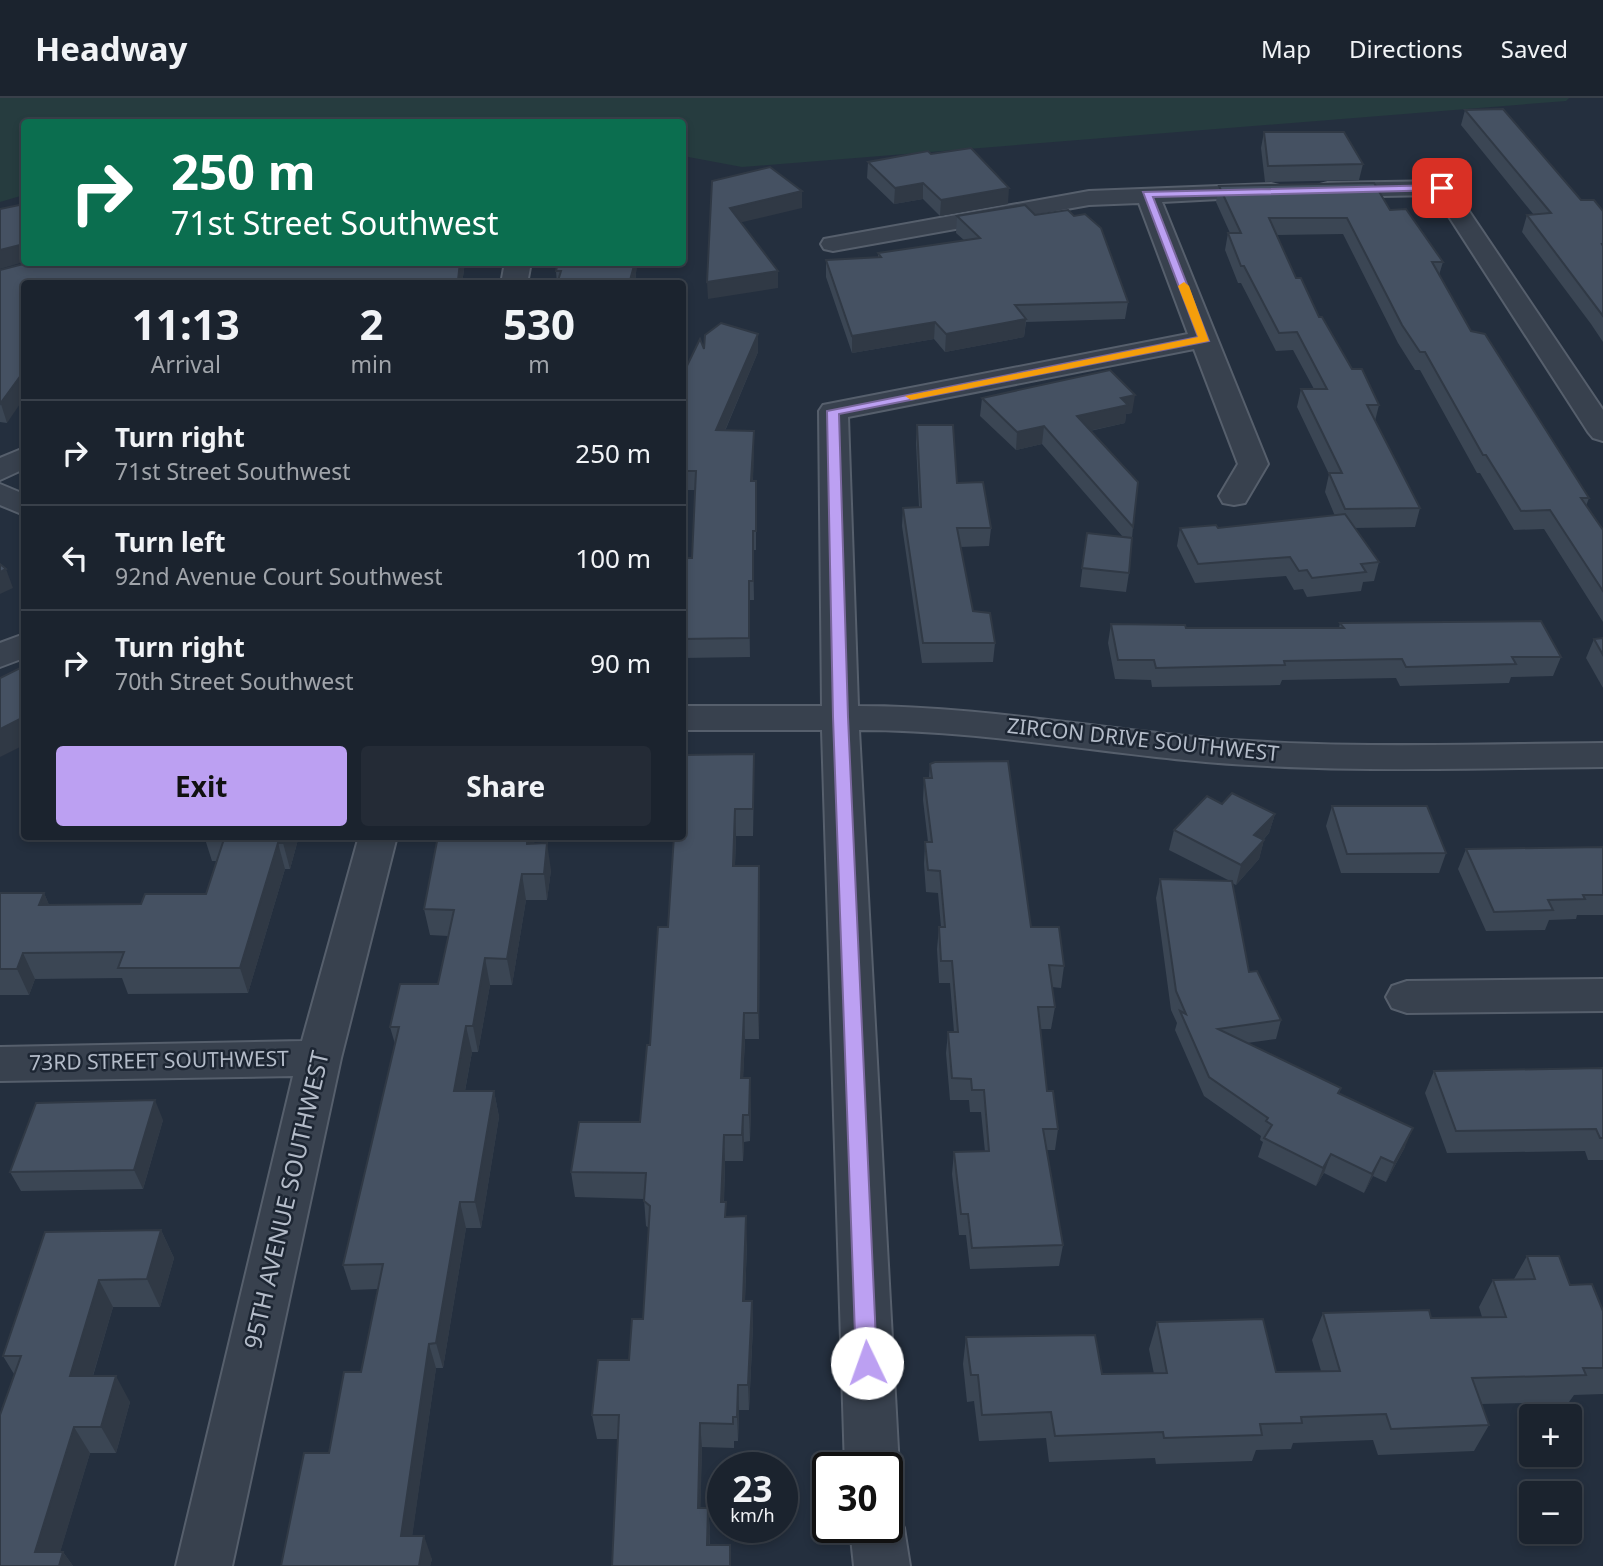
<!DOCTYPE html>
<html lang="en">
<head>
<meta charset="utf-8">
<style>
	body { margin:0; font-family:"Noto Sans",sans-serif; background:#242b36; color:#f1f3f6; height:100vh; display:flex; flex-direction:column; font-size:26px; white-space:nowrap }
	* { box-sizing:border-box; margin:0 }
	p { font-size:23px; color:#a0a4aa }
	.icon { flex:none; width:38px; height:38px; fill:none; stroke:currentColor; stroke-width:2; stroke-linecap:round; stroke-linejoin:round }
	.map { position:relative; flex:1; overflow:hidden }
	.drawer { position:absolute; left:21px; top:182px; width:665px; height:560px; display:flex; flex-direction:column; background:#1b232e; border-radius:7px; box-shadow:0 4px 10px #0003,0 0 0 2px #39404a }
	.drawer>* { flex:none }
	.hud { position:absolute; left:21px; top:21px; width:665px; height:147px; border-radius:7px; box-shadow:0 4px 10px #0003,0 0 0 2px #39404a; background:#0b6e4f; color:#fff; overflow:hidden }
	.buttons { position:absolute; left:1519px; top:1306px; display:grid; gap:14px }
	.buttons a { display:grid; place-items:center; width:63px; height:63px; border-radius:7px; background:#1b232e; box-shadow:0 4px 10px #0003,0 0 0 2px #39404a; font-size:35px }
	.speed { position:absolute; left:707px; top:1354px; display:flex; gap:14px; font-size:35px; font-weight:700; text-align:center }
	.speed>* { display:grid; place-content:center; width:91px; height:91px; border-radius:50%; background:#1b232e; box-shadow:0 4px 10px #0003,0 0 0 2px #39404a; line-height:1 }
	.speed small { font-size:18px; font-weight:400 }
	.speed .limit { border:4px solid #111; border-radius:10px; background:#fff; color:#111 }
	.pin { position:absolute; display:grid; place-items:center; width:60px; height:60px; color:#fff; margin:-30px; border-radius:14px; box-shadow:0 4px 10px #0006 }
	.me { position:absolute; width:77px; margin:-38px; rotate:357deg; stroke-linejoin:round; filter:drop-shadow(0 0 5px #0008) }
	.turn { display:flex; align-items:center; gap:24px; height:147px; padding:0 35px; font-size:32px }
	.turn .icon { width:91px; height:91px; stroke-width:2.5 }
	.turn b { display:block; font-size:49px; line-height:60px }
	.eta { display:flex; justify-content:space-evenly; align-items:center; height:119px; text-align:center }
	.eta b { font-size:42px; font-weight:700; line-height:49px }
	.action { display:flex; gap:14px; margin-top:auto; padding:14px 35px }
	.action a { flex:1; height:80px; border-radius:7px; background:#bca0f2; color:#111; font-size:28px; font-weight:700; line-height:80px; text-align:center }
	.action a+a { background:#242b36; color:#f1f3f6 }
	ul { padding:0; list-style:none }
	li { display:flex; align-items:center; gap:21px; height:105px; padding:0 35px; border-top:2px solid #39404a }
	li div { flex:1 }
	li b { display:block; font-size:26px }
	li em { font-style:normal }
	header { display:flex; align-items:center; gap:42px; box-sizing:border-box; height:98px; padding:0 35px; background:#1b232e; border-bottom:2px solid #39404a }
	header strong { font-size:33px }
	nav { display:flex; gap:38px; margin-inline-start:auto; font-size:24px }
	.map>svg:first-child { display:block }
	.green { fill:#263c3f }
	.lines { fill:none; stroke-linecap:round; stroke-linejoin:round }
	.minor-casing { stroke:#565f6c; stroke-width:4 }
	.minor { fill:#38414e; fill-rule:evenodd }
	.wall { fill:#3b4654 }
	.shaded-wall { fill:#303945 }
	.building { fill:#455162; stroke:#303945; stroke-width:2 }
	.route { fill:#bca0f2; stroke:#7a689d; stroke-width:2 }
	.slow { fill:#f59e0b }
	.labels { text-anchor:middle; stroke-width:5; stroke-linejoin:round; paint-order:stroke }
	.street-label { font-size:21px; fill:#b4bcc9; stroke:#1d2633 }
	.near-street-label { font-size:24px; fill:#b4bcc9; stroke:#1d2633 }
</style>
</head>
<body>
<header>
<strong>Headway</strong>
<nav><a>Map</a><a>Directions</a><a>Saved</a></nav>
</header>
<div class="map">
<svg width="1603" height="1468" viewBox="0 0 1603 1468">
	<rect width="100%" height="100%" fill="#242f3e"/>
	<polygon class="green" points="0,0 1569,0 1566,3 742,69 683,58 682,24 24,24 24,97 0,104"/>
	<g class="lines">
		<defs>
			<g id="minor">
				<polygon points="1442,83 1450,85 1603,312 1603,343 1593,340 1588,334 1435,97 1328,99 1320,97 1316,92 1320,87 1328,85"/>
				<path d="M 1271,86 L 1279,88 L 1283,93 L 1279,98 L 1162,104 L 1268,366 L 1245,405 L 1234,407 L 1223,405 L 1219,398 L 1238,366 L 1194,251 L 848,319 L 858,608 C 968,608 1075,627 1185,638 C 1323,652 1464,646 1603,645 L 1603,669 C 1464,670 1324,676 1185,662 C 1076,651 969,632 859,632 L 899,1370 L 887,1389 L 887,1370 L 845,1370 L 822,632 L 682,632 L 682,608 L 822,608 L 819,313 L 823,307 L 1188,236 L 1139,105 L 1089,107 L 833,153 L 824,151 L 821,146 L 824,141 L 1089,93 Z"/>
				<polygon points="505,164 531,164 527,186 501,186"/>
				<polygon points="24,350 24,371 0,382 0,360"/>
				<polygon points="0,386 24,396 24,417 0,407"/>
				<polygon points="24,536 24,560 0,569 0,545"/>
				<polygon points="359,738 397,738 341,960 232,1468 176,1468 293,978 0,983 0,949 302,943"/>
				<polygon points="1603,881 1603,913 1407,915 1392,910 1386,899 1392,888 1407,883"/>
				<polygon points="887,1407 896,1411 904,1430 910,1468 854,1468 850,1430 887,1430"/>
			</g>
		</defs>
		<use href="#minor" class="minor-casing"/>
		<use href="#minor" class="minor"/>
	</g>
	<g class="wall">
		<polygon points="1465,12 1581,102 1603,113 1603,244 1591,226 1522,134 1527,117 1534,117 1461,27"/>
		<polygon points="1264,34 1363,66 1359,82 1265,84 1261,50"/>
		<polygon points="931,56 1008,106 940,118 923,101 894,106 867,80 868,64"/>
		<polygon points="1219,88 1390,112 1443,164 1439,177 1471,233 1589,400 1586,408 1603,432 1603,524 1544,431 1514,432 1480,375 1477,375 1420,272 1415,272 1398,245 1343,136 1277,137 1296,180 1319,219 1352,271 1379,307 1375,323 1420,410 1415,429 1354,430 1379,464 1374,483 1363,484 1361,493 1307,499 1303,491 1294,492 1286,478 1195,485 1177,448 1180,430 1218,430 1335,418 1325,394 1329,376 1297,309 1301,291 1314,291 1293,252 1276,253 1241,185 1238,185 1225,152 1228,135 1230,135 1216,104"/>
		<polygon points="957,118 1128,204 1125,221 1026,224 1024,239 945,254 934,241 852,255 826,179 826,162 878,159 878,155 965,143 956,135"/>
		<polygon points="31,164 465,164 462,186 24,186 7,325 0,324 0,172"/>
		<polygon points="558,164 637,164 635,186 557,186 556,173"/>
		<polygon points="704,251 758,254 725,333 754,333 753,383 756,383 756,452 753,452 754,502 749,502 750,559 682,560 682,460 692,460 695,392 682,392 682,278"/>
		<polygon points="982,300 1132,315 1126,316 1125,325 1090,333 1133,429 1129,475 1126,494 1080,489 1087,435 1123,439 1042,346 1016,352 980,318"/>
		<polygon points="917,327 957,385 991,430 989,448 960,449 973,513 995,545 993,564 922,565 902,428 903,410 919,409 916,345"/>
		<polygon points="1340,525 1561,559 1553,578 1511,579 1509,585 1400,588 1396,580 1282,582 1280,587 1152,589 1151,582 1115,581 1108,545 1111,526 1186,530 1339,530"/>
		<polygon points="1603,540 1603,590 1586,560 1594,541"/>
		<polygon points="930,666 1031,829 1064,868 1061,890 1052,889 1055,909 1051,931 1040,931 1047,993 1058,1031 1055,1052 1047,1052 1063,1147 1059,1168 970,1171 966,1137 959,1137 952,1076 954,1054 985,1054 981,1014 970,1014 969,1002 950,1002 946,955 948,934 954,934 950,885 939,885 937,851 939,829 941,829 938,795 926,794 924,766 925,744 928,744 923,702 924,680 929,680"/>
		<polygon points="754,683 753,738 736,738 735,768 760,794 759,941 745,941 743,980 751,1006 750,1043 744,1044 743,1063 725,1063 724,1104 726,1104 726,1119 747,1144 745,1203 752,1203 753,1228 749,1312 739,1312 738,1343 734,1343 734,1350 702,1349 700,1410 708,1410 710,1433 710,1447 730,1447 731,1468 612,1468 618,1341 597,1341 592,1317 629,1262 643,1221 649,1130 646,1128 644,1101 575,1099 571,1074 640,1024 650,947 668,829 674,739 672,738 682,738"/>
		<polygon points="1222,706 1275,716 1269,735 1264,741 1259,761 1236,787 1232,785 1249,874 1281,922 1276,941 1247,945 1341,990 1339,995 1405,1049 1386,1084 1373,1078 1364,1095 1324,1075 1316,1088 1258,1059 1263,1044 1260,1042 1261,1038 1204,998 1175,932 1177,925 1171,912 1156,800 1160,781 1230,783 1169,752 1174,732"/>
		<polygon points="1332,708 1446,755 1439,775 1341,775 1326,728"/>
		<polygon points="204,738 299,738 290,771 285,771 248,895 128,896 122,880 35,881 29,897 0,897 0,795 44,795 49,807 141,806 206,796 217,763 212,763"/>
		<polygon points="438,738 535,738 534,746 551,772 547,802 526,802 512,887 490,887 478,954 472,954 465,993 494,993 499,1019 481,1130 466,1130 443,1270 436,1270 412,1438 432,1461 430,1468 281,1468 329,1355 361,1274 378,1191 351,1192 343,1167 395,946 390,929 438,886 448,838 430,837 424,811"/>
		<polygon points="1603,749 1603,817 1577,817 1576,821 1549,822 1545,832 1486,833 1458,771 1466,751"/>
		<polygon points="1603,970 1603,1062 1588,1062 1585,1053 1447,1055 1425,995 1434,973"/>
		<polygon points="163,1022 143,1091 21,1093 10,1074"/>
		<polygon points="161,1132 174,1160 160,1209 113,1209 93,1278 130,1304 116,1355 90,1355 60,1454 63,1454 73,1468 0,1468 14,1276 3,1258"/>
		<polygon points="1527,1158 1570,1187 1603,1213 1603,1296 1574,1297 1569,1304 1481,1306 1489,1327 1474,1353 1378,1357 1373,1342 1293,1345 1291,1351 1256,1352 1252,1363 1156,1366 1155,1360 1049,1364 1046,1340 979,1343 974,1303 967,1304 963,1266 966,1239 1102,1276 1154,1276 1149,1251 1157,1224 1276,1274 1321,1273 1312,1242 1323,1215 1431,1220 1482,1219 1479,1209 1493,1182 1514,1181"/>
	</g>
	<g class="shaded-wall">
		<polygon points="923,85 923,101 894,106 895,90"/>
		<polygon points="1009,90 1008,106 940,118 941,102"/>
		<polygon points="802,93 802,110 730,127 730,110"/>
		<polygon points="24,146 24,164 0,171 0,152"/>
		<polygon points="460,164 465,164 462,186 457,186"/>
		<polygon points="635,164 637,164 635,186 629,186"/>
		<polygon points="778,173 778,190 708,201 707,184"/>
		<polygon points="1026,221 1024,239 945,254 946,236"/>
		<polygon points="935,224 934,241 852,255 852,238"/>
		<polygon points="758,236 758,254 717,351 716,332"/>
		<polygon points="24,273 24,300 7,325 1,306"/>
		<polygon points="1135,297 1132,315 1126,316 1125,325 1074,336 1077,318 1121,300"/>
		<polygon points="1044,328 1042,346 1016,352 1017,334"/>
		<polygon points="754,333 754,351 752,402 751,383"/>
		<polygon points="6,471 13,490 0,496 0,474"/>
		<polygon points="24,619 24,647 0,659 0,631"/>
		<polygon points="735,711 736,738 734,795 733,768"/>
		<polygon points="1275,716 1269,735 1249,757 1254,737"/>
		<polygon points="285,738 299,738 290,771 283,745"/>
		<polygon points="527,738 535,738 531,772 527,746"/>
		<polygon points="1264,742 1259,761 1236,787 1241,767"/>
		<polygon points="278,745 285,771 248,895 240,870"/>
		<polygon points="547,745 551,772 547,802 544,776"/>
		<polygon points="759,768 760,794 759,941 758,915"/>
		<polygon points="522,776 526,802 512,887 507,861"/>
		<polygon points="44,795 55,820 39,807"/>
		<polygon points="23,855 35,881 29,897 17,871"/>
		<polygon points="485,860 490,887 478,954 473,928"/>
		<polygon points="744,915 745,941 742,1006 741,980"/>
		<polygon points="466,928 472,954 460,1019 454,993"/>
		<polygon points="750,980 751,1006 750,1043 749,1017"/>
		<polygon points="494,993 499,1019 481,1130 475,1104"/>
		<polygon points="155,1002 163,1022 143,1091 134,1072"/>
		<polygon points="743,1017 744,1044 743,1063 742,1037"/>
		<polygon points="1413,1030 1405,1049 1386,1084 1394,1065"/>
		<polygon points="724,1037 725,1063 723,1130 721,1104"/>
		<polygon points="1331,1056 1324,1075 1316,1088 1323,1070"/>
		<polygon points="1381,1059 1373,1078 1364,1095 1372,1076"/>
		<polygon points="460,1104 466,1130 443,1270 436,1245"/>
		<polygon points="746,1118 747,1144 744,1228 743,1203"/>
		<polygon points="161,1132 174,1160 160,1209 147,1181"/>
		<polygon points="99,1182 113,1209 85,1304 70,1278"/>
		<polygon points="752,1203 753,1228 749,1312 748,1287"/>
		<polygon points="429,1246 436,1270 409,1461 401,1438"/>
		<polygon points="116,1278 130,1304 116,1355 101,1329"/>
		<polygon points="738,1287 739,1312 738,1343 737,1319"/>
		<polygon points="700,1325 702,1349 700,1434 698,1410"/>
		<polygon points="74,1329 90,1355 56,1468 35,1454"/>
		<polygon points="708,1410 710,1433 709,1468 707,1447"/>
		<polygon points="424,1438 432,1461 430,1468 419,1468"/>
		<polygon points="63,1454 73,1468 59,1468"/>
	</g>
	<g class="building">
		<polygon points="1503,11 1581,102 1594,102 1603,113 1603,146 1602,146 1603,148 1603,218 1527,117 1551,115 1465,12"/>
		<polygon points="1264,34 1344,34 1363,66 1268,68"/>
		<polygon points="971,50 1009,90 941,102 923,85 895,90 868,64 928,53 931,56"/>
		<polygon points="770,69 802,93 730,110 778,173 707,184 712,83"/>
		<polygon points="1374,85 1390,112 1406,111 1443,164 1432,164 1471,233 1485,236 1589,400 1581,400 1603,432 1603,493 1550,412 1521,413 1486,357 1483,357 1425,254 1420,254 1402,227 1347,120 1269,120 1296,180 1301,180 1319,219 1322,219 1352,271 1362,271 1379,307 1367,307 1420,410 1345,411 1329,375 1342,375 1301,291 1327,291 1297,234 1279,235 1244,168 1241,168 1228,135 1241,135 1219,88"/>
		<polygon points="24,106 24,146 0,152 0,111"/>
		<polygon points="1025,107 1035,117 1068,112 1074,118 1085,116 1101,130 1128,204 1015,207 1026,221 946,236 935,224 852,238 826,162 881,159 878,155 980,140 957,118"/>
		<polygon points="31,164 460,164 458,182 457,186 24,186 24,273 0,306 0,172"/>
		<polygon points="558,164 635,164 629,186 557,186 561,173 556,173"/>
		<polygon points="721,225 758,236 716,332 754,333 751,383 756,383 756,433 753,433 753,483 749,483 749,540 682,541 682,460 692,460 696,373 682,373 682,278 700,241 704,251 705,237"/>
		<polygon points="1110,272 1135,297 1121,300 1128,307 1077,318 1138,384 1133,429 1044,328 1017,334 982,300"/>
		<polygon points="917,327 953,327 957,385 983,384 991,430 957,430 973,513 990,515 995,545 923,545 903,410 921,409"/>
		<polygon points="1345,416 1379,464 1361,466 1366,474 1312,480 1307,472 1299,473 1290,459 1198,466 1180,430 1216,427 1218,430"/>
		<polygon points="1087,435 1132,440 1129,475 1082,470"/>
		<polygon points="0,466 6,471 0,474"/>
		<polygon points="1541,523 1561,559 1512,559 1516,566 1406,569 1402,561 1284,563 1285,567 1156,570 1154,562 1118,562 1111,526 1185,527 1186,530 1344,530 1340,525"/>
		<polygon points="1603,540 1603,557 1594,541"/>
		<polygon points="24,568 24,619 0,631 0,580"/>
		<polygon points="754,656 753,711 735,711 733,768 759,768 758,915 744,915 741,980 750,980 749,1017 743,1017 742,1037 724,1037 721,1104 726,1104 725,1119 746,1118 743,1203 752,1203 748,1287 738,1287 737,1319 733,1319 733,1326 700,1325 698,1410 708,1410 707,1447 730,1447 730,1468 612,1468 619,1317 592,1317 598,1262 629,1262 632,1221 643,1221 650,1108 644,1103 646,1075 571,1074 579,1024 640,1024 647,947 650,947 658,829 668,829 674,738 682,738 683,657"/>
		<polygon points="1008,663 1031,829 1059,829 1064,868 1049,867 1055,909 1038,909 1047,993 1053,993 1058,1031 1043,1031 1063,1147 972,1150 968,1116 961,1116 954,1054 989,1053 984,992 972,992 971,981 952,980 948,934 958,934 952,863 941,863 939,829 945,829 940,773 928,772 925,744 932,744 924,680 932,680 930,666 935,664"/>
		<polygon points="1232,695 1275,716 1254,737 1264,742 1241,767 1174,732 1207,698 1222,706"/>
		<polygon points="1332,708 1427,708 1446,755 1347,756"/>
		<polygon points="225,738 285,738 283,745 278,745 240,870 118,870 124,854 23,855 17,871 0,871 0,795 44,795 39,807 141,806 145,796 206,796"/>
		<polygon points="438,738 527,738 527,746 547,745 544,776 522,776 507,861 485,860 473,928 466,928 454,993 494,993 475,1104 460,1104 436,1245 429,1246 401,1438 424,1438 419,1468 281,1468 304,1355 329,1355 344,1274 361,1274 383,1166 343,1167 399,929 390,929 400,886 438,886 454,812 424,811"/>
		<polygon points="1603,749 1603,797 1583,797 1585,801 1548,802 1553,812 1494,814 1466,751"/>
		<polygon points="1160,781 1232,783 1249,874 1257,873 1281,922 1218,931 1341,990 1338,995 1413,1030 1394,1065 1381,1059 1372,1076 1331,1056 1323,1070 1264,1040 1272,1027 1266,1023 1268,1020 1209,979 1180,913 1186,916 1176,893"/>
		<polygon points="1603,970 1603,1040 1600,1040 1596,1031 1456,1033 1434,973"/>
		<polygon points="155,1002 134,1072 10,1074 36,1005"/>
		<polygon points="161,1132 147,1181 99,1182 70,1278 116,1278 101,1329 74,1329 35,1454 63,1454 59,1468 0,1468 0,1317 21,1258 3,1258 45,1134"/>
		<polygon points="1527,1158 1559,1158 1570,1187 1592,1186 1603,1213 1603,1270 1583,1270 1586,1277 1472,1280 1489,1327 1391,1331 1386,1316 1301,1319 1302,1325 1260,1326 1262,1337 1164,1340 1163,1334 1055,1338 1051,1314 982,1317 978,1277 971,1277 966,1239 1095,1237 1102,1276 1167,1275 1157,1224 1263,1221 1276,1274 1340,1273 1323,1215 1429,1212 1431,1220 1506,1219 1493,1182 1535,1181"/>
	</g>
	<polygon class="route" points="1442,87 1445,92 1153,99 1209,243 839,316 848,619 877,1265 874,1272 867,1275 859,1272 856,1265 833,619 827,313 1198,239 1143,94"/>
	<polygon class="slow" points="1184,184 1189,188 1209,243 911,302 905,298 1198,239 1178,188"/>
	<g class="labels">
		<g class="street-label">
			<text transform="translate(1143 642) rotate(6)" y="7">ZIRCON DRIVE SOUTHWEST</text>
			<text transform="translate(159 963) rotate(-1)" y="7">73RD STREET SOUTHWEST</text>
		</g>
		<g class="near-street-label">
			<text transform="translate(287 1102) rotate(-77)" y="8">95TH AVENUE SOUTHWEST</text>
		</g>
	</g>
</svg>
<div class="buttons">
<a>+</a>
<a>−</a>
</div>
<div class="speed"><div>23<small>km/h</small></div><div class="limit">30</div></div>
<div class="pin" style="left:1442px;top:90px;background:#d93025"><svg class="icon" aria-label="arrive" viewBox="0 0 24 24"><path d="M6 21V4h12l-3 4 3 4H6"/></svg></div>
<svg class="me" style="left:867px;top:1265px" viewBox="-20 -20 40 40"><circle r="19" fill="#fff"/><path d="M0-13L10 11 0 6-10 11z" fill="#bca0f2"/></svg>
<div class="hud">
<div class="turn"><svg class="icon" aria-label="right" viewBox="0 0 24 24"><path d="M7 20v-9h11M14 6l5 5-5 5"/></svg><div><b>250 m</b>71st Street Southwest</div></div>
</div>
<section class="drawer">
<div class="eta">
<div><b>11:13</b><p>Arrival</p></div>
<div><b>2</b><p>min</p></div>
<div><b>530</b><p>m</p></div>
</div>
<ul>
<li><svg class="icon" aria-label="right" viewBox="0 0 24 24"><path d="M7 20v-9h11M14 6l5 5-5 5"/></svg><div><b>Turn right</b><p>71st Street Southwest</p></div><em>250 m</em></li>
<li><svg class="icon" aria-label="left" viewBox="0 0 24 24"><path d="M17 20v-9H6M10 6l-5 5 5 5"/></svg><div><b>Turn left</b><p>92nd Avenue Court Southwest</p></div><em>100 m</em></li>
<li><svg class="icon" aria-label="right" viewBox="0 0 24 24"><path d="M7 20v-9h11M14 6l5 5-5 5"/></svg><div><b>Turn right</b><p>70th Street Southwest</p></div><em>90 m</em></li>
</ul>
<div class="action"><a>Exit</a><a>Share</a></div>
</section>
</div>
</body>
</html>
